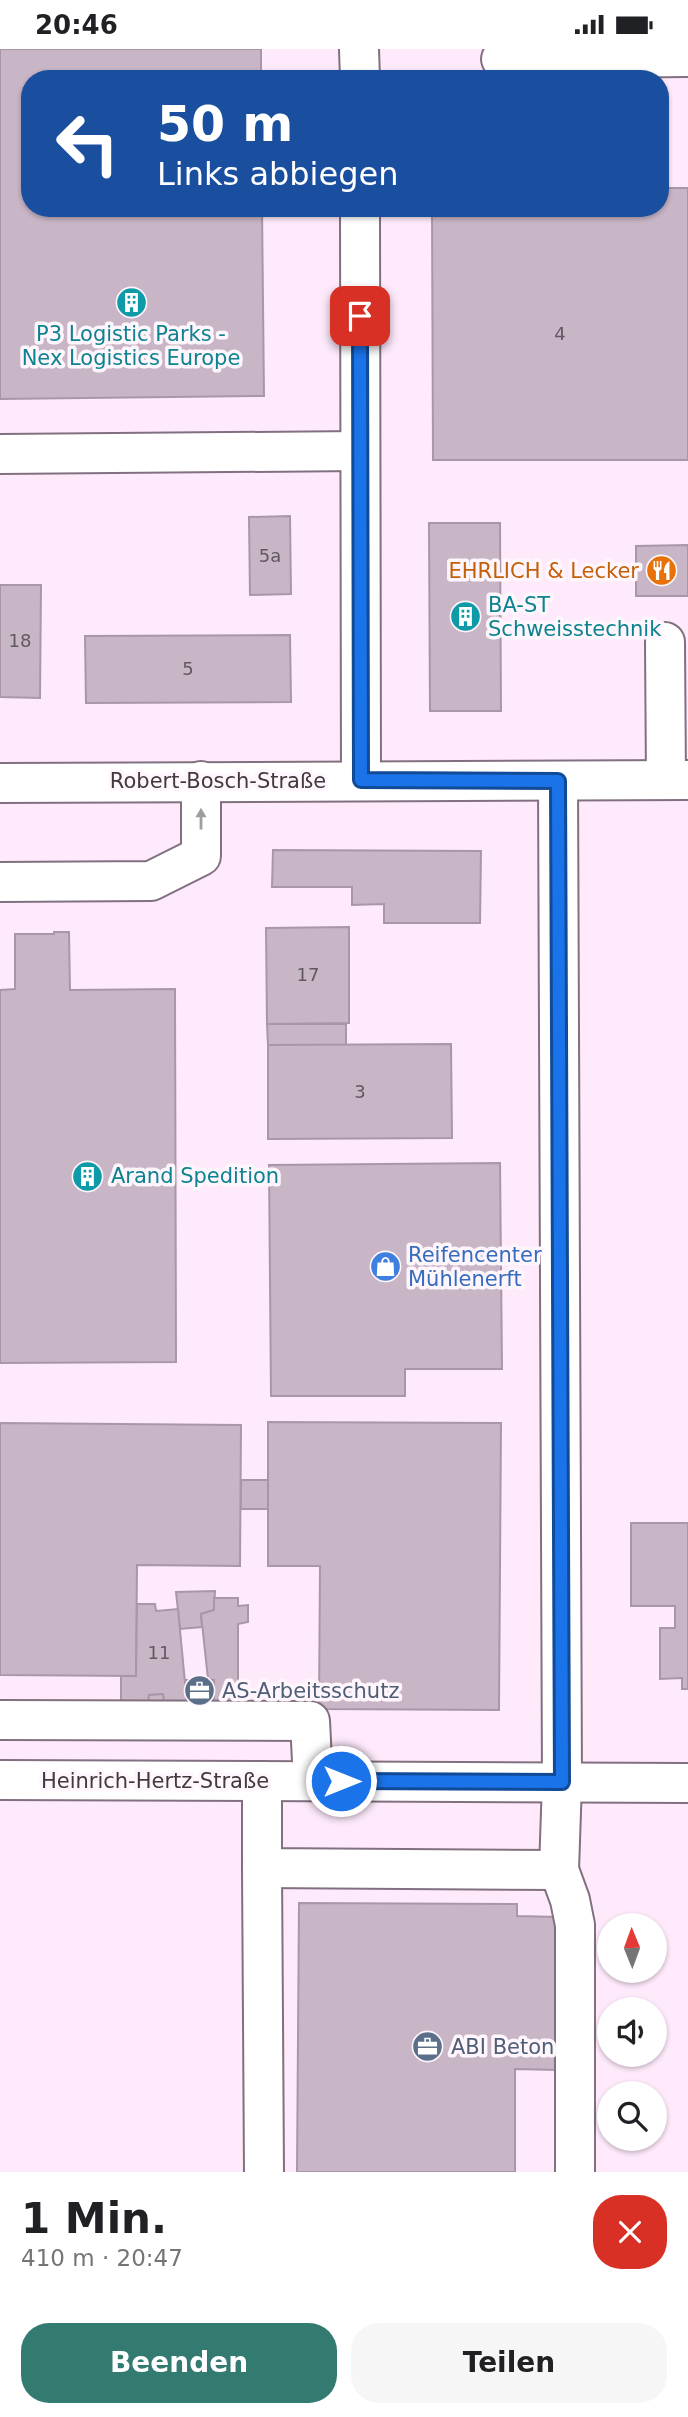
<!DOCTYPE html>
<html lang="de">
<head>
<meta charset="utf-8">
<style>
	body { margin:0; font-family:"DejaVu Sans",sans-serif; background:#f6f6f6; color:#202124; height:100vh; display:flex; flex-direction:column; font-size:26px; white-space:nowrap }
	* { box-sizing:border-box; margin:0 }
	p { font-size:23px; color:#757577 }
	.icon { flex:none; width:38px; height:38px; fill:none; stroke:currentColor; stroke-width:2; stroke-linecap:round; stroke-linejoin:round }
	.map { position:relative; height:2123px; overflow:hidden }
	.details { display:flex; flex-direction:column; background:#fff; flex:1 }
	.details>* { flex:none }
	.hud { position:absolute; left:21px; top:21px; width:648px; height:147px; border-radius:28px; box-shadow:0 2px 5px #0004; background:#1a4fa0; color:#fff; overflow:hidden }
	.needle { width:46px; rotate:359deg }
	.buttons { position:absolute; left:597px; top:1864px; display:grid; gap:14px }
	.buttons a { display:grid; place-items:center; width:70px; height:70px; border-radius:50%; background:#fff; box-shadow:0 2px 5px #0004; font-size:35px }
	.pin { position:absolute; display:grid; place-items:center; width:60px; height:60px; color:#fff; margin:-30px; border-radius:14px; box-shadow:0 4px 10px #0006 }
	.me { position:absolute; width:77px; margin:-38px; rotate:90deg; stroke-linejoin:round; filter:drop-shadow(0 0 5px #0008) }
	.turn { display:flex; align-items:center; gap:24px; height:147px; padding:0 21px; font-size:32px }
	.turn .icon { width:91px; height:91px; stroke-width:2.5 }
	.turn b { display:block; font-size:49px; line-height:60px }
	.round { display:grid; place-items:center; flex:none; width:74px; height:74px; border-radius:28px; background:#f6f6f6 }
	.summary { display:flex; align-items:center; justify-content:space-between; height:119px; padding:0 21px }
	h1 { font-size:42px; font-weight:700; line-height:52px }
	.cta { display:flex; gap:14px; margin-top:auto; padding:14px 21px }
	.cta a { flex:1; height:80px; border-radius:28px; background:#337a71; color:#fff; font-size:28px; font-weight:700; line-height:80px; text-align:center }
	.cta a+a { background:#f6f6f6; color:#202124 }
	.status { display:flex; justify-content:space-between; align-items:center; height:49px; padding:0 35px; background:#fff; direction:ltr }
	.status svg { height:19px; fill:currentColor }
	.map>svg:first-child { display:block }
	.built { fill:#ffeafc; fill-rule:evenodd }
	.building { fill:#c8b5c6; stroke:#a997a7; stroke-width:2 }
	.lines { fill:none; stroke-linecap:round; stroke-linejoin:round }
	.minor-casing { stroke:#81707f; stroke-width:42 }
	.minor { stroke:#fff; stroke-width:38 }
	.oneway { fill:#a09c9f }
	.route-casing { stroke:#114b97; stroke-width:18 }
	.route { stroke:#1a73e8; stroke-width:12 }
	.labels { text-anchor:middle; stroke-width:7; stroke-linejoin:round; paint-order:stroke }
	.number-label { font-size:18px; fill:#625861 }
	.culture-label { font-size:21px; fill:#0d838f; stroke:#fef6fc; text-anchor:start }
	.food-label { font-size:21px; fill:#c56008; stroke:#fef6fc; text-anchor:end }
	.street-label { font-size:21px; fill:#40393f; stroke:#fef6fc }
	.shop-label { font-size:21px; fill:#366cbe; stroke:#fef6fc; text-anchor:start }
	.service-label { font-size:21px; fill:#4e5e75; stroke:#fef6fc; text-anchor:start }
</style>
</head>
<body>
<div class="status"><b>20:46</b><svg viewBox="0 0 49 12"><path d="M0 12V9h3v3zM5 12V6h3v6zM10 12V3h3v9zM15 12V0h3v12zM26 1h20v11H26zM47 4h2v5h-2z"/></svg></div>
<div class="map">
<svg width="688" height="2123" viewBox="0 0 688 2123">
	<rect width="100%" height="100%" fill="#fef6fc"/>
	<path class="built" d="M 0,0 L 688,0 L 688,2123 L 0,2123 ZM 30,30 L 660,30 L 660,159 L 30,159 ZM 609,1876 L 654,1876 L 654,1922 L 609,1922 ZM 609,1960 L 654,1960 L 654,2006 L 609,2006 ZM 609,2044 L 654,2044 L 654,2090 L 609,2090 Z"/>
	<g class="building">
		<polygon points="0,0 261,0 261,30 30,30 30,159 262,159 264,347 0,350"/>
		<polygon points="660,139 688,139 688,411 433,411 432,159 660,159"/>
		<polygon points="290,467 291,545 250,546 249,468"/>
		<polygon points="429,474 500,474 501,662 430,662"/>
		<polygon points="688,496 688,547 636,547 636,497"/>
		<polygon points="0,536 41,536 40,649 0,648"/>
		<polygon points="290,586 291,653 86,654 85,587"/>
		<polygon points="273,801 481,802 480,874 384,874 384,855 352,856 352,838 272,838"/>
		<polygon points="349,878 349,974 267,975 266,879"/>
		<polygon points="54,883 69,883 70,941 175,940 176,1313 0,1314 0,941 15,940 15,885 54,885"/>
		<polygon points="267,975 346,975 346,997 268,996"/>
		<polygon points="451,995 452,1089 268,1090 268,996"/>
		<polygon points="500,1114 502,1320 405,1320 405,1347 271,1347 269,1116"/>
		<polygon points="268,1373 501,1374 499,1661 319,1660 320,1517 268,1517"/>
		<polygon points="0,1374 241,1376 240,1517 137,1516 136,1627 0,1626"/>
		<rect x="241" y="1431" width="27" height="29"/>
		<polygon points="631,1474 688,1474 688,1640 682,1640 682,1629 660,1630 660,1579 675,1579 675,1557 631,1557"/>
		<polygon points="215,1542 214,1561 201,1565 202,1578 180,1580 176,1543"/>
		<polygon points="214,1549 238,1549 238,1557 248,1556 248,1573 238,1575 238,1653 214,1655 214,1631 208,1630 201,1565 214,1561"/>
		<polygon points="137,1555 155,1555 156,1562 178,1560 187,1655 164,1658 163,1645 149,1646 148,1655 121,1655 121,1627 136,1627"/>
		<polygon points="185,1631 214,1631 214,1655 187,1655"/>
		<polygon points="163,1645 164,1655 148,1655 149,1646"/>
		<polygon points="299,1854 517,1855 517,1867 559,1868 558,2021 515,2020 515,2123 297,2123"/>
	</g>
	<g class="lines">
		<defs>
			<g id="minor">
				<polyline points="359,0 360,30"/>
				<polyline points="501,10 688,8"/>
				<polyline points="360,159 361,731"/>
				<polyline points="0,405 360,402"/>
				<polyline points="665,593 666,731"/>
				<polyline points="0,734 688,731"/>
				<polyline points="0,833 151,832 201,807 201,732"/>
				<polyline points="0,1671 310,1672 313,1732"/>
				<polyline points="0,1731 688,1734"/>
				<polyline points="262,1732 262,1819 559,1821 562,1733 558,732"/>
				<polyline points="262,1819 264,2123"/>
				<polyline points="559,1821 570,1851 575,1876 575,2123"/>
			</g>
		</defs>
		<use href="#minor" class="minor-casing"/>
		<use href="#minor" class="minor"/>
	</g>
	<defs><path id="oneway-solid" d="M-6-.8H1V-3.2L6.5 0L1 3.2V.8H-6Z" transform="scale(1.75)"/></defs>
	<use class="oneway" href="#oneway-solid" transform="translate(201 770) rotate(-90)"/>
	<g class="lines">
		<defs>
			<polyline id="route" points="341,1732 562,1733 558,732 361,731 360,267"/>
		</defs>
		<use href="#route" class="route-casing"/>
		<use href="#route" class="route"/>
	</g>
	<defs>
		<symbol id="building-disc" viewBox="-11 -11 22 22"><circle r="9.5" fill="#0f9aa8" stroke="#fef6fc"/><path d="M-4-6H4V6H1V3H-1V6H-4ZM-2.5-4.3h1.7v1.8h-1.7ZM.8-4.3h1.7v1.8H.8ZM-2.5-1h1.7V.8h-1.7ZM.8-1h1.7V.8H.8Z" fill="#fff"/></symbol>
		<symbol id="restaurant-disc" viewBox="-11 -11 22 22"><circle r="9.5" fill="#e8710a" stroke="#fef6fc"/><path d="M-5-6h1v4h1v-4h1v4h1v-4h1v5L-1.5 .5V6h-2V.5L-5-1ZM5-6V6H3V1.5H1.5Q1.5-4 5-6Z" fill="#fff"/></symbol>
		<symbol id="shop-disc" viewBox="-11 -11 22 22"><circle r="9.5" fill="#3f7fe0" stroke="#fef6fc"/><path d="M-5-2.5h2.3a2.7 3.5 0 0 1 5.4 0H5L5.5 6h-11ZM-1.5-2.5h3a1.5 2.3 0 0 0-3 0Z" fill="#fff"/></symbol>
		<symbol id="office-disc" viewBox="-11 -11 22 22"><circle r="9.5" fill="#5c6f8a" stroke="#fef6fc"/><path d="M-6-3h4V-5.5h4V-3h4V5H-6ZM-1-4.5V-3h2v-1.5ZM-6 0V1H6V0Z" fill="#fff"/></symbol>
	</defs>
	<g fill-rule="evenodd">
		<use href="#building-disc" x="114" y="236" width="35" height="35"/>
		<use href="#restaurant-disc" x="644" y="504" width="35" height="35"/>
		<use href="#building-disc" x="448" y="550" width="35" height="35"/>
		<use href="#building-disc" x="70" y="1110" width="35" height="35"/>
		<use href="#shop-disc" x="368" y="1200" width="35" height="35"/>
		<use href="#office-disc" x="182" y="1624" width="35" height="35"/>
		<use href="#office-disc" x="410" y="1980" width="35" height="35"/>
	</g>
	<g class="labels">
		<g class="number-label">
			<text x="560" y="291">4</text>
			<text x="270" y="513">5a</text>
			<text x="20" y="598">18</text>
			<text x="188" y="626">5</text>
			<text x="308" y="932">17</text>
			<text x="360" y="1049">3</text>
			<text x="159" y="1610">11</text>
		</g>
		<g class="culture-label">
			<text x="131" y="292" text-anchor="middle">P3 Logistic Parks -<tspan x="131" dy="24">Nex Logistics Europe</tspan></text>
			<text x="488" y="563">BA-ST<tspan x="488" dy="24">Schweisstechnik</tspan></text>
			<text x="111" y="1134">Arand Spedition</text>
		</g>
		<g class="food-label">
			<text x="639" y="529">EHRLICH &amp; Lecker</text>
		</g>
		<g class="street-label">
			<text x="218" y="739">Robert-Bosch-Straße</text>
			<text x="155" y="1739">Heinrich-Hertz-Straße</text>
		</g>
		<g class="shop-label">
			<text x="408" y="1213">Reifencenter<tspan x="408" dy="24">Mühlenerft</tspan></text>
		</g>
		<g class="service-label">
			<text x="222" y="1649">AS-Arbeitsschutz</text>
			<text x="451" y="2005">ABI Beton</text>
		</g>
	</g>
</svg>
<div class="buttons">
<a><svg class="needle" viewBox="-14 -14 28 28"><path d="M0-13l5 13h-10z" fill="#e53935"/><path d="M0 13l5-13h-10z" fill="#757577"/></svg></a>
<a><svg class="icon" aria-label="sound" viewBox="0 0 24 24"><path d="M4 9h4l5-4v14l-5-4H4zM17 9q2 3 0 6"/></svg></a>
<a><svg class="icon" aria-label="search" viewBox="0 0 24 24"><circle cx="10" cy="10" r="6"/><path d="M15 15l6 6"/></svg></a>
</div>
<div class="pin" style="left:360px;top:267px;background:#d93025"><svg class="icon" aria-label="arrive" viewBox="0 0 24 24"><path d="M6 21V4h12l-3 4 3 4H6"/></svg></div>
<svg class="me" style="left:341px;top:1732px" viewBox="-20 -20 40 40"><circle r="17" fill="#1a73e8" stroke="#fff" stroke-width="3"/><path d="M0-11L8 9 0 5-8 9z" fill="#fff"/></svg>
<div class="hud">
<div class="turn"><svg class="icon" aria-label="left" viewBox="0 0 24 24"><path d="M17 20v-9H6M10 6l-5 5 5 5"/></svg><div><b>50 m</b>Links abbiegen</div></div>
</div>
</div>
<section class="details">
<div class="summary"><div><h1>1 Min.</h1><p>410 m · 20:47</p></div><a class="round" style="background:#d93025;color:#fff"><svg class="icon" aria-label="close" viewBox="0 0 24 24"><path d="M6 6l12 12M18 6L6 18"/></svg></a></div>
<div class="cta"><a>Beenden</a><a>Teilen</a></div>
</section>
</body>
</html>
